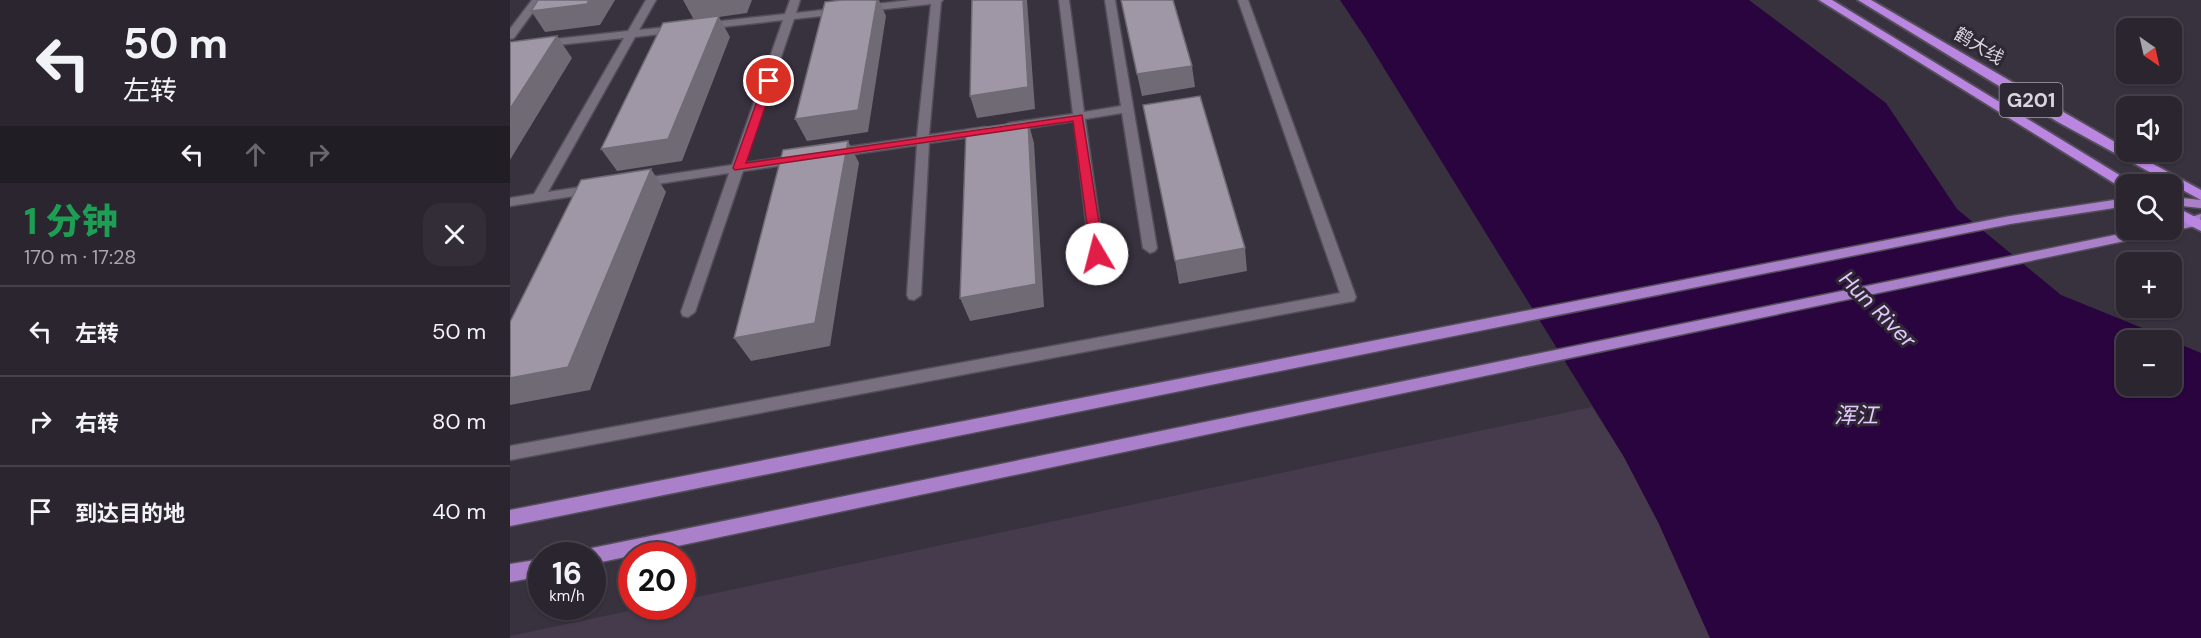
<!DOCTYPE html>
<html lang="zh">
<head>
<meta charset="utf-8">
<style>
	body { margin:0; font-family:"DM Sans","Noto Sans SC",sans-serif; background:#322d36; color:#f1f3f6; height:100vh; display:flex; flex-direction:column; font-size:22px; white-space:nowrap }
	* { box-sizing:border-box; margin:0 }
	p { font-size:20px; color:#a5a5aa }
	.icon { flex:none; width:33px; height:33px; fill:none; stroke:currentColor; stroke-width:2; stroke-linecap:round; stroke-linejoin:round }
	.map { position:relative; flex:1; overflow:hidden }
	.drawer { display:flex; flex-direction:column; background:#2a252e; width:510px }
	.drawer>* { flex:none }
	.banner { background:#2a252e; color:#f1f3f6; overflow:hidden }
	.needle { width:39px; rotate:146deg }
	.buttons { position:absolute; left:1606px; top:18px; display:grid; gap:12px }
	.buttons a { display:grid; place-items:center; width:66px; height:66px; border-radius:12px; background:#2a252e; box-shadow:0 2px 4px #0004,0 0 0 2px #46424a; font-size:30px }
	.speed { position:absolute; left:18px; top:542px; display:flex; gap:12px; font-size:30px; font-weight:700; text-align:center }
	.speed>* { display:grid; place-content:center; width:78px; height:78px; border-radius:50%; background:#2a252e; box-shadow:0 2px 4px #0004,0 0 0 2px #46424a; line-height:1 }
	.speed small { font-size:15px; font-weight:400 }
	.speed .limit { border:9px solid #d22; background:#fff; color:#111 }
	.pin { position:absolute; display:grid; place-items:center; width:51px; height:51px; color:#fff; margin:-26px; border:3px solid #fff; border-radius:50%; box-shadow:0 2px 6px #0007 }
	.me { position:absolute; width:66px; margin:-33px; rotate:352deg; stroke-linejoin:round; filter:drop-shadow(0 0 4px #0008) }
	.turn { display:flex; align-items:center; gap:21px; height:126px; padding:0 24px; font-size:27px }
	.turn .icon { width:78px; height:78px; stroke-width:2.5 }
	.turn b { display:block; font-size:42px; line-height:51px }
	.lanes { display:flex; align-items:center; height:57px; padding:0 24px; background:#0003; justify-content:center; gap:30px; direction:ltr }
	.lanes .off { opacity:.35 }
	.round { display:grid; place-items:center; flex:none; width:63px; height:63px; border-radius:18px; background:#322d36 }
	.headline { display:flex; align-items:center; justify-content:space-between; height:102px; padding:0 24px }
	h1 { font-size:36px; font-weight:800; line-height:45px; color:#1e9e55 }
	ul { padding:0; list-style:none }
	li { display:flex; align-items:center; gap:18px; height:90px; padding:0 24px; border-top:2px solid #46424a }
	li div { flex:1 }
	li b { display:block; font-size:22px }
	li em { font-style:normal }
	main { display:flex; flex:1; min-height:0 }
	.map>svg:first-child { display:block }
	.built { fill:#453b4d }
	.water { fill:#29043f }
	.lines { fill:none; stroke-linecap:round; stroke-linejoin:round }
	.service-casing { stroke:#534e59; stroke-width:3 }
	.tertiary-casing { stroke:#534e59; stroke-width:3 }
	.primary-casing { stroke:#534e59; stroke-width:3 }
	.trunk-casing { stroke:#534e59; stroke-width:4 }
	.service { fill:#78707f; fill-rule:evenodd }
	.tertiary { fill:#78707f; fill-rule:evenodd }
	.primary { fill:#a980c9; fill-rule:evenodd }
	.trunk { fill:#ba86e2; fill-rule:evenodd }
	.shaded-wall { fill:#6f6a74 }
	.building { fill:#9f97a6; stroke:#6f6a74; stroke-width:1.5 }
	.route { fill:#e11d48; stroke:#92132f; stroke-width:1.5 }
	.labels { text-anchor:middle; stroke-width:6; stroke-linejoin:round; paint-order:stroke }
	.far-street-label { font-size:18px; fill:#d9d5dd; stroke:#2e2734 }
	.shield { fill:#2e2734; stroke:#a6a1aa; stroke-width:1.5 }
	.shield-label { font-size:20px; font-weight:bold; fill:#d9d5dd }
	.water-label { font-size:22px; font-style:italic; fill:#e5c8ff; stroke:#2e2734 }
</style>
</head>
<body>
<main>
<section class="drawer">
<div class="banner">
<div class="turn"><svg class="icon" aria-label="left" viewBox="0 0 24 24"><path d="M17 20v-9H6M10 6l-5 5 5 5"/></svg><div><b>50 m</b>左转</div></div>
<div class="lanes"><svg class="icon" aria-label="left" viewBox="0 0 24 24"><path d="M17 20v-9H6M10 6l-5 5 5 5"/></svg><svg class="icon off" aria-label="ahead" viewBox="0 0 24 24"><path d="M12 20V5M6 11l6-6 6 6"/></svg><svg class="icon off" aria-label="right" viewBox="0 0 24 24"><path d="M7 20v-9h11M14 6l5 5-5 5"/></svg></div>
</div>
<div class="headline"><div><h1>1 分钟</h1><p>170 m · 17:28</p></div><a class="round"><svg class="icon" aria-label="close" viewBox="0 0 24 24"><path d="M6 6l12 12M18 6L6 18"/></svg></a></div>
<ul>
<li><svg class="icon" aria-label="left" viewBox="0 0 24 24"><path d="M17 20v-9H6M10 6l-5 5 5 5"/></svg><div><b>左转</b></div><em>50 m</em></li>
<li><svg class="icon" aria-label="right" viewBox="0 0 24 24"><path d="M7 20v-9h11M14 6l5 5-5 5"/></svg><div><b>右转</b></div><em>80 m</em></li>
<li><svg class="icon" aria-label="arrive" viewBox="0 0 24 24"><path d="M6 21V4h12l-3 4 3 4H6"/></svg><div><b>到达目的地</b></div><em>40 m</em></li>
</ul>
</section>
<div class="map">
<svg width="1691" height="638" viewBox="0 0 1691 638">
	<rect width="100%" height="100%" fill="#38313e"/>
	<polygon class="built" points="1082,407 1114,457 1149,524 1200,638 0,638 0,636 142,606 172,606 173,600"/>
	<polygon class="water" points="830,0 1239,0 1376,103 1447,209 1551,295 1662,340 1617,340 1617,386 1662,386 1662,341 1691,353 1691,638 1200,638 1149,524 1114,457 856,39"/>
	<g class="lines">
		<defs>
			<g id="service">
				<polygon points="22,0 32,0 4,38 0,39 0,29"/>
				<polygon points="136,0 146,0 129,30 167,26 172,29 167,32 125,37 38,192 84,185 90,189 84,193 0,206 0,198 24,194 114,38 0,50 0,44 118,31"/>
				<polygon points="280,0 290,0 286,13 401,0 433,0 431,2 419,135 475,127 481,131 475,135 419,143 411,295 404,300 399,299 397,295 407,145 324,157 318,153 324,149 407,137 421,4 284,19 235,163 288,155 294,159 288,163 233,171 185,312 178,317 173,316 171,312 219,173 128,187 122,183 128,179 222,165 273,20 194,29 189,26 194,23 275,14"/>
				<polygon points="549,0 559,0 574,112 611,106 595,0 605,0 647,248 645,251 640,253 633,248 612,113 575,119 594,254 587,259 580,254 564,121 499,131 493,127 499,123 563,114"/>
			</g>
			<polygon id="tertiary" points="728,0 738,0 846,297 844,301 0,460 0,446 830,293"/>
			<g id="primary">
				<polygon points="1662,197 1691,200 1691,208 1662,205"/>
				<polygon points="1617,198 1617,206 1500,224 0,526 0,510 1500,216"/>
				<polygon points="1691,214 1690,225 1662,231 1657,230 1662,230 1662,223"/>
				<polygon points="1629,230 1655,230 1648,234 82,564 82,555 73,555 75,550 82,548"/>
				<polygon points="32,559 32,576 0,582 0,564"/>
			</g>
			<g id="trunk">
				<polygon points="1309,0 1322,0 1624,184 1617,184 1617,189 1612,188"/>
				<polygon points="1348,0 1361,0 1617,149 1617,152 1621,152 1691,190 1691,200 1548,122"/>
				<polygon points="1662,205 1691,220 1691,231 1662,216"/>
			</g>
		</defs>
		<use href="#service" class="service-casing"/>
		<use href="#tertiary" class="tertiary-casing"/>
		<use href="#primary" class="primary-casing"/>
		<use href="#trunk" class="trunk-casing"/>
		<use href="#service" class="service"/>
		<use href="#tertiary" class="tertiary"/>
		<use href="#primary" class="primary"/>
		<use href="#trunk" class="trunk"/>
	</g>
	<g class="shaded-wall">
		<polygon points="79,0 105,0 90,25 35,32 21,11"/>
		<polygon points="173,0 242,0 237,13 209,17 220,37 172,161 107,171 91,149 184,20"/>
		<polygon points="367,0 369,0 376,16 358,132 297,141 285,119"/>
		<polygon points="513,0 517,0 525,109 467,118 460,96"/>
		<polygon points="47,36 62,58 0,160 0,109"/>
		<polygon points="682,66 685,87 632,96 627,74"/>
		<polygon points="518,121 524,143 534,307 460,321 450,298"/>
		<polygon points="338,141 349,163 320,346 241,361 224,338"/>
		<polygon points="141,169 156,192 80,390 0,405 0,378"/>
		<polygon points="735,248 737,271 669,284 665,261"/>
	</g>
	<g class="building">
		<polygon points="28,0 79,0 77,4 21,11"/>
		<polygon points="332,0 367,0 348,110 285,119 315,2"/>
		<polygon points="462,0 513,0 518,87 460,96"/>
		<polygon points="611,0 663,0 682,66 627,74"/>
		<polygon points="209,16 158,139 91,149 153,23"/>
		<polygon points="47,36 0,109 0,42"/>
		<polygon points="690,96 735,248 665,261 633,105"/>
		<polygon points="518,121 526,284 450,298 456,130"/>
		<polygon points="338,141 305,323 224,338 273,150"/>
		<polygon points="141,169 58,367 0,378 0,322 71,180"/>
	</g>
	<polygon class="route" points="255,79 264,81 236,163 572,115 594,254 587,259 581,254 563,121 225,170 223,168"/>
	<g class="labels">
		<g class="far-street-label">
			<text transform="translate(1469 46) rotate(31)" y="6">鹤大线</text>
		</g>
		<rect class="shield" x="1489.5" y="83" width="63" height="34" rx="4.5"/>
		<g class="shield-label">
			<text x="1521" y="107">G201</text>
		</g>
		<g class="water-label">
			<text transform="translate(1368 309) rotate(45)" y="8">Hun River</text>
			<text x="1346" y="423">浑江</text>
		</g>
	</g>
</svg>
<div class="buttons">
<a><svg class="needle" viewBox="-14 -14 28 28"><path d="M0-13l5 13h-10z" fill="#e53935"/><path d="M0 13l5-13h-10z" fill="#a5a5aa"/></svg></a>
<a><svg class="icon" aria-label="sound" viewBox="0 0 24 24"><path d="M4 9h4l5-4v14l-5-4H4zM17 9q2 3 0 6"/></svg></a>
<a><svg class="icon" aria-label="search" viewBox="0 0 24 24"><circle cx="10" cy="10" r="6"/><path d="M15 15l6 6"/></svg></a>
<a>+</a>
<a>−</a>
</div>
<div class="speed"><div>16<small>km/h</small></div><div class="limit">20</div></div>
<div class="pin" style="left:259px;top:81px;background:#d93025"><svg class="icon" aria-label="arrive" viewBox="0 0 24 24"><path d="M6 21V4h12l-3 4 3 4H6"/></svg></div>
<svg class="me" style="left:587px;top:254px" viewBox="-20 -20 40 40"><circle r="19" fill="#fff"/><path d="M0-13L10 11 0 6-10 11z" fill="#e11d48"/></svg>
</div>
</main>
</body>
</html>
